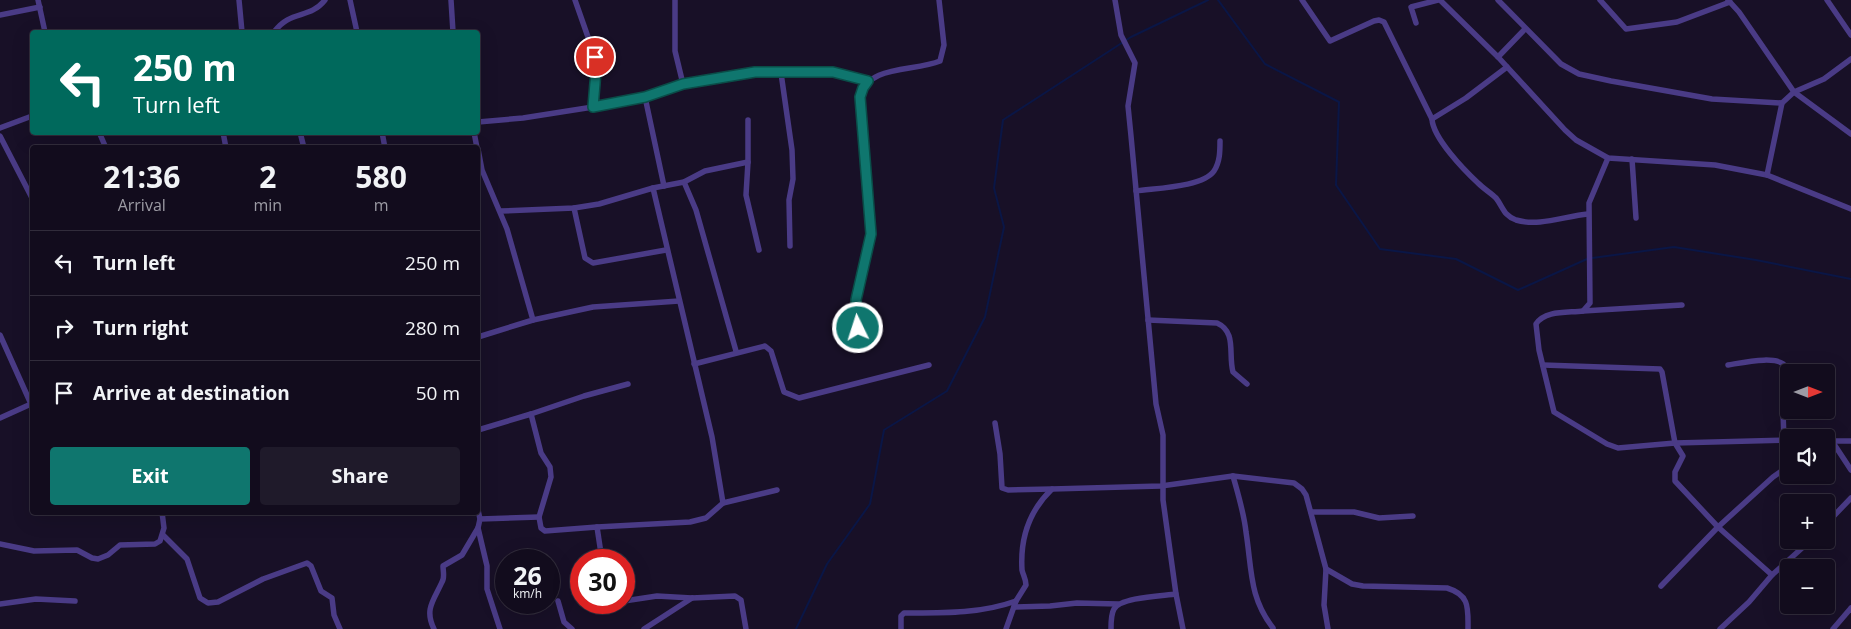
<!DOCTYPE html>
<html lang="en">
<head>
<meta charset="utf-8">
<style>
	body { margin:0; font-family:"Open Sans",sans-serif; background:#1f1a2a; color:#f1f3f6; height:100vh; display:flex; flex-direction:column; font-size:19px; white-space:nowrap }
	* { box-sizing:border-box; margin:0 }
	p { font-size:16px; color:#9c9ba4 }
	.icon { flex:none; width:28px; height:28px; fill:none; stroke:currentColor; stroke-width:2; stroke-linecap:round; stroke-linejoin:round }
	.map { position:relative; flex:1; overflow:hidden }
	.drawer { position:absolute; left:30px; top:145px; width:450px; height:370px; display:flex; flex-direction:column; background:#120c1d; border-radius:5px; box-shadow:0 5px 20px #0002,0 0 0 1px #312c3b }
	.drawer>* { flex:none }
	.hud { position:absolute; left:30px; top:30px; width:450px; height:105px; border-radius:5px; box-shadow:0 5px 20px #0002,0 0 0 1px #312c3b; background:#00695c; color:#fff; overflow:hidden }
	.needle { width:32px; rotate:90deg }
	.tools { position:absolute; left:1780px; top:364px; display:grid; gap:10px }
	.tools a { display:grid; place-items:center; width:55px; height:55px; border-radius:5px; background:#120c1d; box-shadow:0 5px 20px #0002,0 0 0 1px #312c3b; font-size:25px }
	.speed { position:absolute; left:495px; top:549px; display:flex; gap:10px; font-size:25px; font-weight:700; text-align:center }
	.speed>* { display:grid; place-content:center; width:65px; height:65px; border-radius:50%; background:#120c1d; box-shadow:0 5px 20px #0002,0 0 0 1px #312c3b; line-height:1 }
	.speed small { font-size:12px; font-weight:400 }
	.speed .limit { border:8px solid #d22; background:#fff; color:#111 }
	.pin { position:absolute; display:grid; place-items:center; width:42px; height:42px; color:#fff; margin:-21px; border:2px solid #fff; border-radius:50%; box-shadow:0 1px 5px #0007 }
	.me { position:absolute; width:55px; margin:-28px; rotate:356deg; stroke-linejoin:round; filter:drop-shadow(0 0 4px #0008) }
	.turn { display:flex; align-items:center; gap:18px; height:105px; padding:0 20px; font-size:22px }
	.turn .icon { width:65px; height:65px; stroke-width:2.5 }
	.turn b { display:block; font-size:35px; line-height:42px }
	.eta { display:flex; justify-content:space-evenly; align-items:center; height:85px; text-align:center }
	.eta b { font-size:30px; font-weight:700; line-height:35px }
	.cta { display:flex; gap:10px; margin-top:auto; padding:10px 20px }
	.cta a { flex:1; height:58px; border-radius:5px; background:#0f766e; color:#fff; font-size:20px; font-weight:700; line-height:58px; text-align:center }
	.cta a+a { background:#1f1a2a; color:#f1f3f6 }
	ul { padding:0; list-style:none }
	li { display:flex; align-items:center; gap:15px; height:65px; padding:0 20px; border-top:1px solid #312c3b }
	li div { flex:1 }
	li b { display:block; font-size:19px }
	li em { font-style:normal }
	.map>svg:first-child { display:block }
	.lines { fill:none; stroke-linecap:round; stroke-linejoin:round }
	.stream { stroke:#0a1646; stroke-width:2 }
	.minor { stroke:#4a3b86; stroke-width:5.5 }
	.route-casing { stroke:#0a4d48; stroke-width:12 }
	.route { stroke:#0f766e; stroke-width:9 }
</style>
</head>
<body>
<div class="map">
<svg width="1851" height="629" viewBox="0 0 1851 629">
	<rect width="100%" height="100%" fill="#181027"/>
	<g class="lines">
		<g class="stream">
			<polyline points="1218,0 1265,64 1339,102 1336,185 1380,249 1456,259 1518,290 1587,259"/>
			<polyline points="1592,258 1674,247 1756,260 1851,279"/>
			<polyline points="796,629 827,564 870,504 884,430 947,391 985,317 1004,227 994,188 1003,120 1131,37 1208,0"/>
		</g>
		<g class="minor">
			<polyline points="38,0 45,32"/>
			<polyline points="239,0 242,32"/>
			<polyline points="350,0 357,32"/>
			<polyline points="451,0 453,32"/>
			<polyline points="575,0 595,57 596,71 593,107"/>
			<polyline points="675,0 675,51 683,84"/>
			<polyline points="1115,0 1121,35 1135,63 1128,106 1131,136 1156,404 1163,435 1163,500 1176,594 1183,629"/>
			<path d="M 1302,0 L 1330,41 L 1374,21 L 1379,20 L 1384,22 L 1432,119 C 1433,138 1464,170 1478,183 C 1484,189 1491,193 1496,198 C 1503,207 1504,216 1516,220 C 1539,227 1565,216 1588,214"/>
			<polyline points="1440,0 1498,57 1565,130 1576,140 1608,158 1715,165 1767,175 1851,209"/>
			<polyline points="1498,0 1561,64 1579,74 1611,81 1712,99 1782,103 1794,92 1824,79 1851,59"/>
			<polyline points="1600,0 1626,29 1677,22 1730,2"/>
			<polyline points="1728,0 1739,12 1794,92 1851,134"/>
			<polyline points="1827,0 1851,35"/>
			<polyline points="0,15 40,7"/>
			<polyline points="1416,23 1411,7 1438,0"/>
			<path d="M 274,32 C 291,9 309,20 325,0"/>
			<polyline points="1498,57 1525,29"/>
			<polyline points="781,73 792,150 793,179 789,200 790,246"/>
			<polyline points="645,97 664,186"/>
			<polyline points="1432,119 1466,98 1507,67"/>
			<polyline points="478,122 523,118 593,107 645,97 683,84 755,73 833,72 868,81"/>
			<polyline points="0,128 32,116"/>
			<polyline points="99,132 106,148"/>
			<polyline points="223,132 226,148"/>
			<polyline points="300,132 304,148"/>
			<polyline points="382,132 385,148"/>
			<polyline points="474,132 477,148"/>
			<polyline points="0,136 32,198"/>
			<polyline points="478,149 482,170 507,229 533,320 478,337"/>
			<path d="M 1608,158 L 1589,203 L 1590,303 L 1583,311 C 1568,313 1545,310 1536,324 L 1539,350 L 1554,412 L 1607,444 L 1618,448 L 1675,443 L 1789,440"/>
			<polyline points="1632,159 1636,218"/>
			<polyline points="748,162 748,120"/>
			<polyline points="1767,175 1782,103"/>
			<polyline points="684,182 696,210 736,351"/>
			<polyline points="653,188 684,182 705,171 748,162 746,195 759,250"/>
			<path d="M 1136,191 C 1156,188 1203,187 1214,171 C 1220,162 1220,151 1220,141"/>
			<polyline points="574,208 585,258 593,263 666,250"/>
			<polyline points="501,211 574,208 599,204 653,188 712,437 723,503 777,490"/>
			<polyline points="1583,311 1682,305"/>
			<polyline points="533,320 593,307 679,301"/>
			<path d="M 1148,320 L 1217,323 C 1237,332 1228,354 1233,372 L 1247,384"/>
			<path d="M 858,328 L 856,300 L 871,234 L 860,97 C 868,64 914,72 940,61 L 944,45 L 939,0"/>
			<polyline points="0,335 31,404 0,418"/>
			<polyline points="694,364 765,346 771,351 784,392 799,398 929,365"/>
			<polyline points="1543,365 1660,369 1662,372 1675,443 1683,456 1675,472 1675,481 1718,527 1772,575"/>
			<path d="M 1728,365 C 1741,363 1779,354 1786,367 C 1788,369 1788,375 1789,378"/>
			<polyline points="531,414 584,396 628,384"/>
			<polyline points="995,423 1000,454 1002,488 1008,490 1052,489"/>
			<polyline points="478,430 531,414 541,453 550,467 551,477 539,517 541,528 545,531 597,527 602,560"/>
			<polyline points="1784,440 1783,412 1789,379"/>
			<polyline points="1826,441 1851,441"/>
			<polyline points="1832,441 1851,470"/>
			<path d="M 1233,476 C 1238,494 1244,513 1246,532 C 1252,570 1249,597 1273,628"/>
			<polyline points="478,510 480,519"/>
			<polyline points="1311,512 1354,512 1379,518 1413,516"/>
			<polyline points="1826,524 1851,498"/>
			<polyline points="597,527 690,522 706,518 723,503"/>
			<polyline points="478,528 487,566 487,589 500,629"/>
			<polyline points="163,535 187,559 200,598 208,603 218,602 263,579 307,563 311,566 321,591 332,598 334,615 340,629"/>
			<polyline points="0,544 34,551 77,550 92,558 98,559 108,555 120,545 155,544 160,541 164,528 162,512"/>
			<polyline points="1326,569 1324,605 1328,629"/>
			<polyline points="1661,586 1718,527 1773,477 1789,466"/>
			<polyline points="558,601 564,622 572,629"/>
			<polyline points="624,601 657,596 692,598 735,596 741,600 746,629"/>
			<polyline points="0,604 36,599 75,601"/>
			<polyline points="1014,607 1050,606 1077,603 1118,604"/>
			<path d="M 434,629 C 424,609 434,600 442,582 C 445,578 443,571 443,566 L 462,555 L 478,528 L 480,519 L 539,517"/>
			<polyline points="644,629 692,598"/>
			<path d="M 901,629 L 901,616 L 904,613 C 942,613 980,614 1016,601"/>
			<path d="M 1006,629 L 1016,601 L 1026,585 C 1026,579 1023,575 1022,570 C 1020,538 1029,511 1052,489 L 1161,486 L 1233,476 L 1294,483 L 1302,489 L 1306,495 L 1326,569 L 1352,584 L 1363,586 L 1447,588 C 1470,595 1468,608 1468,629"/>
			<path d="M 1111,629 C 1111,623 1111,614 1114,609 C 1121,597 1163,596 1176,594"/>
			<polyline points="1720,629 1749,602 1772,575 1811,540"/>
			<polyline points="1833,629 1851,608"/>
		</g>
	</g>
	<g class="lines">
		<defs>
			<polyline id="route" points="595,57 596,71 593,107 645,97 683,84 755,72 833,72 868,81 863,88 860,97 871,234 856,300 858,328"/>
		</defs>
		<use href="#route" class="route-casing"/>
		<use href="#route" class="route"/>
	</g>
</svg>
<div class="tools">
<a><svg class="needle" viewBox="-14 -14 28 28"><path d="M0-13l5 13h-10z" fill="#e53935"/><path d="M0 13l5-13h-10z" fill="#9c9ba4"/></svg></a>
<a><svg class="icon" aria-label="sound" viewBox="0 0 24 24"><path d="M4 9h4l5-4v14l-5-4H4zM17 9q2 3 0 6"/></svg></a>
<a>+</a>
<a>−</a>
</div>
<div class="speed"><div>26<small>km/h</small></div><div class="limit">30</div></div>
<div class="pin" style="left:595px;top:57px;background:#d93025"><svg class="icon" aria-label="arrive" viewBox="0 0 24 24"><path d="M6 21V4h12l-3 4 3 4H6"/></svg></div>
<svg class="me" style="left:858px;top:328px" viewBox="-20 -20 40 40"><circle r="17" fill="#0f766e" stroke="#fff" stroke-width="3"/><path d="M0-11L8 9 0 5-8 9z" fill="#fff"/></svg>
<div class="hud">
<div class="turn"><svg class="icon" aria-label="left" viewBox="0 0 24 24"><path d="M17 20v-9H6M10 6l-5 5 5 5"/></svg><div><b>250 m</b>Turn left</div></div>
</div>
<section class="drawer">
<div class="eta">
<div><b>21:36</b><p>Arrival</p></div>
<div><b>2</b><p>min</p></div>
<div><b>580</b><p>m</p></div>
</div>
<ul>
<li><svg class="icon" aria-label="left" viewBox="0 0 24 24"><path d="M17 20v-9H6M10 6l-5 5 5 5"/></svg><div><b>Turn left</b></div><em>250 m</em></li>
<li><svg class="icon" aria-label="right" viewBox="0 0 24 24"><path d="M7 20v-9h11M14 6l5 5-5 5"/></svg><div><b>Turn right</b></div><em>280 m</em></li>
<li><svg class="icon" aria-label="arrive" viewBox="0 0 24 24"><path d="M6 21V4h12l-3 4 3 4H6"/></svg><div><b>Arrive at destination</b></div><em>50 m</em></li>
</ul>
<div class="cta"><a>Exit</a><a>Share</a></div>
</section>
</div>
</body>
</html>
